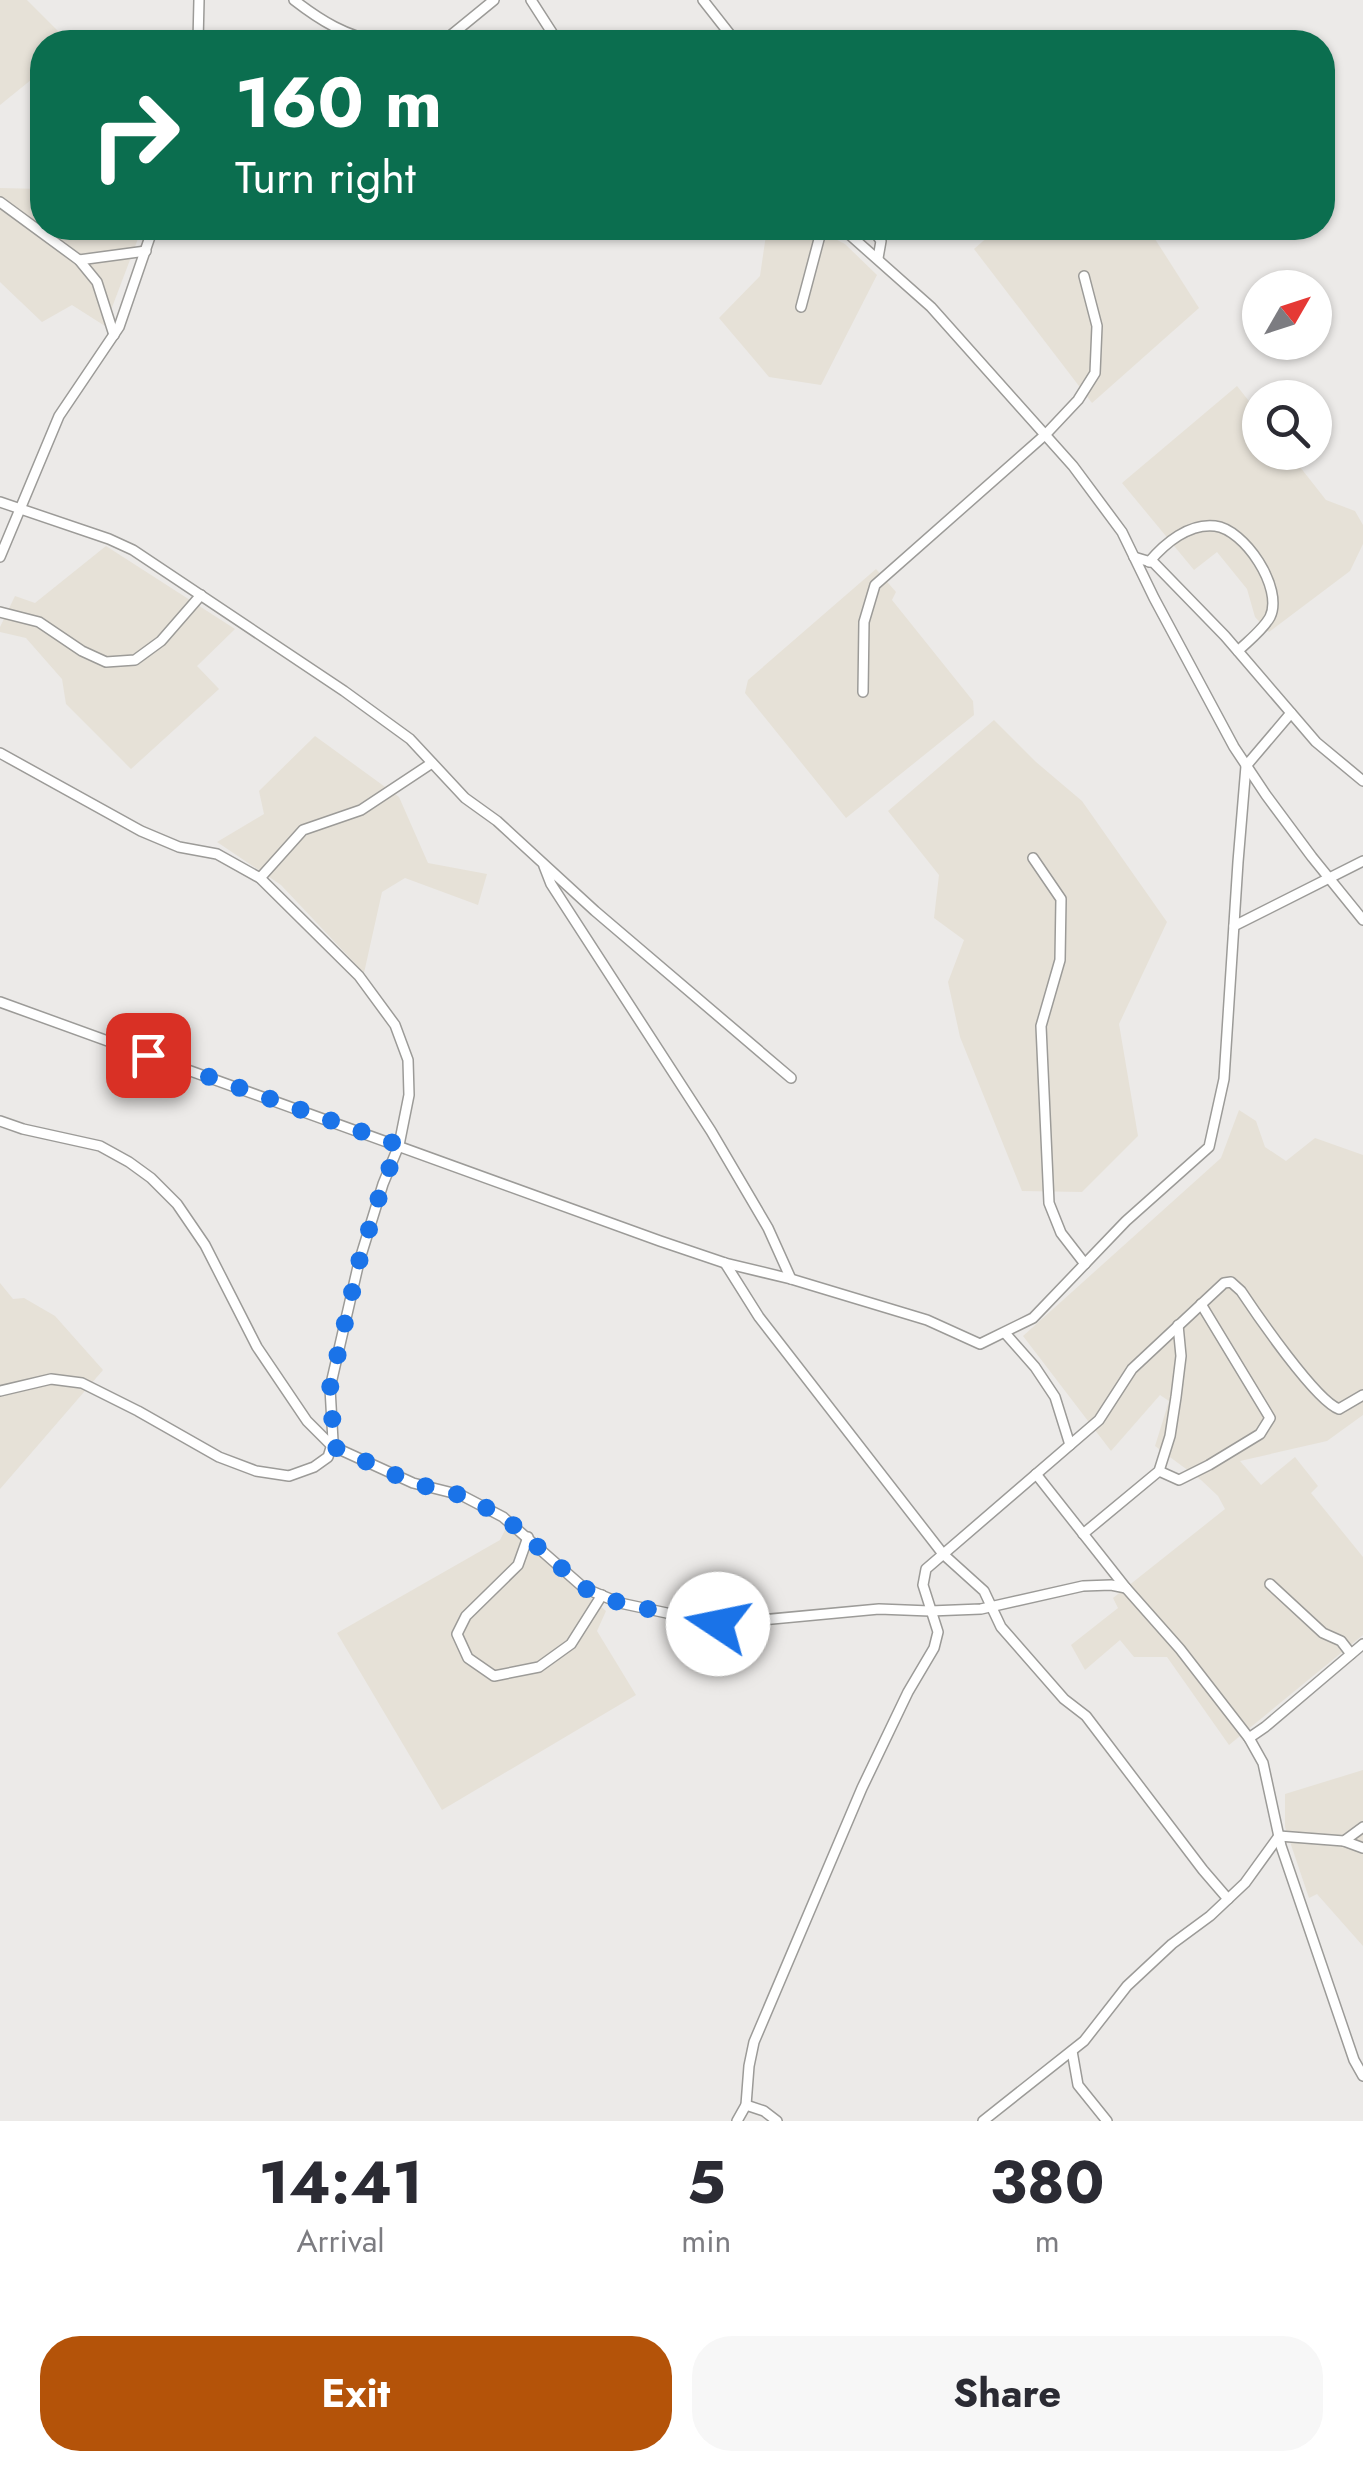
<!DOCTYPE html>
<html lang="en">
<head>
<meta charset="utf-8">
<style>
	body { margin:0; font-family:Jost,sans-serif; background:#f7f7f7; color:#2b2b33; height:100vh; display:flex; flex-direction:column; font-size:38px; white-space:nowrap }
	* { box-sizing:border-box; margin:0 }
	p { font-size:32px; color:#7c7c81 }
	.icon { flex:none; width:55px; height:55px; fill:none; stroke:currentColor; stroke-width:2; stroke-linecap:round; stroke-linejoin:round }
	.map { position:relative; height:2121px; overflow:hidden }
	.side { display:flex; flex-direction:column; background:#fff; flex:1 }
	.side>* { flex:none }
	.banner { position:absolute; left:30px; top:30px; width:1305px; height:210px; border-radius:40px; box-shadow:0 2px 8px #0004; background:#0b6e4f; color:#fff; overflow:hidden }
	.needle { width:65px; rotate:51deg }
	.controls { position:absolute; left:1242px; top:270px; display:grid; gap:20px }
	.controls a { display:grid; place-items:center; width:90px; height:90px; border-radius:50%; background:#fff; box-shadow:0 2px 8px #0004; font-size:50px }
	.pin { position:absolute; display:grid; place-items:center; width:85px; height:85px; color:#fff; margin:-42px; border-radius:20px; box-shadow:0 5px 15px #0006 }
	.me { position:absolute; width:110px; margin:-55px; rotate:281deg; stroke-linejoin:round; filter:drop-shadow(0 0 8px #0008) }
	.turn { display:flex; align-items:center; gap:35px; height:210px; padding:0 40px; font-size:45px }
	.turn .icon { width:130px; height:130px; stroke-width:2.5 }
	.turn b { display:block; font-size:70px; line-height:85px }
	.eta { display:flex; justify-content:space-evenly; align-items:center; height:170px; text-align:center }
	.eta b { font-size:60px; font-weight:700; line-height:70px }
	.cta { display:flex; gap:20px; margin-top:auto; padding:20px 40px }
	.cta a { flex:1; height:115px; border-radius:40px; background:#b45309; color:#fff; font-size:40px; font-weight:700; line-height:115px; text-align:center }
	.cta a+a { background:#f7f7f7; color:#2b2b33 }
	.map>svg:first-child { display:block }
	.built { fill:#e6e1d7 }
	.lines { fill:none; stroke-linecap:round; stroke-linejoin:round }
	.lane-casing { stroke:#9c9b98; stroke-width:12 }
	.lane { stroke:#fff; stroke-width:9 }
	.route { stroke:#1a73e8; stroke-width:18; stroke-dasharray:0 32.4 }
</style>
</head>
<body>
<div class="map">
<svg width="1363" height="2121" viewBox="0 0 1363 2121">
	<rect width="100%" height="100%" fill="#eceae8"/>
	<g class="built">
		<polygon points="0,0 27,0 69,42 42,42 42,71 0,105"/>
		<polygon points="0,188 42,189 42,228 142,228 105,326 72,305 42,322 0,282"/>
		<polygon points="767,228 814,228 845,244 877,275 821,385 769,377 719,318 760,276"/>
		<polygon points="998,228 1148,228 1199,308 1092,403 974,249"/>
		<polygon points="1237,386 1260,415 1260,452 1289,453 1326,500 1355,511 1363,525 1363,544 1350,571 1269,632 1255,617 1247,589 1217,552 1194,570 1122,483"/>
		<polygon points="106,546 235,629 197,666 219,689 131,769 66,704 62,679 26,638 0,632 0,627 15,596 35,603"/>
		<polygon points="876,569 896,592 892,600 973,701 974,715 846,818 745,693 748,680"/>
		<polygon points="994,720 1036,762 1082,801 1167,922 1119,1024 1138,1136 1082,1192 1022,1191 960,1037 948,982 964,940 934,918 939,875 888,811"/>
		<polygon points="315,736 399,797 428,863 487,874 478,905 405,878 382,892 364,973 281,885 217,842 264,814 259,791"/>
		<polygon points="1239,1110 1256,1121 1265,1147 1286,1161 1315,1138 1363,1155 1363,1415 1327,1441 1240,1461 1261,1485 1295,1457 1318,1486 1311,1493 1363,1557 1363,1635 1229,1745 1167,1657 1134,1657 1120,1640 1085,1670 1071,1645 1118,1608 1113,1598 1225,1509 1218,1496 1201,1480 1155,1446 1169,1401 1160,1395 1111,1451 1023,1336 1221,1158"/>
		<polygon points="0,1283 13,1299 24,1298 55,1316 103,1370 0,1489"/>
		<polygon points="505,1530 512,1531 606,1611 597,1631 636,1695 442,1810 337,1633 500,1540"/>
		<polygon points="1363,1770 1363,1946 1317,1894 1309,1898 1285,1827 1285,1794"/>
	</g>
	<g class="lines">
		<defs>
			<g id="lane">
				<path d="M 294,0 C 321,21 346,36 379,42"/>
				<polyline points="531,0 558,42"/>
				<polyline points="703,0 736,42"/>
				<polyline points="198,42 199,0"/>
				<polyline points="272,42 332,38 342,31"/>
				<polyline points="437,42 450,36 494,0"/>
				<polyline points="0,202 79,260 97,282 114,335"/>
				<polyline points="842,228 931,307 1073,466 1122,532 1154,598 1234,747 1266,795 1312,857 1363,920"/>
				<polyline points="872,228 881,241 878,258"/>
				<polyline points="79,260 146,251"/>
				<polyline points="801,307 822,228"/>
				<polyline points="0,502 109,539 133,550 344,691 410,739 465,798 497,821 595,911 791,1078"/>
				<polyline points="0,557 59,416 119,327 153,228"/>
				<polyline points="1134,557 1154,563 1225,636 1316,742 1363,781"/>
				<path d="M 1149,562 C 1165,543 1189,523 1215,526 C 1244,529 1284,588 1270,617 C 1263,630 1248,641 1238,651"/>
				<polyline points="0,612 39,622 82,651 106,662 135,660 161,641 201,595"/>
				<polyline points="863,692 864,622 875,585 1046,434 1078,400 1095,373 1097,326 1084,276"/>
				<polyline points="0,753 141,831 179,847 217,854 260,878 359,976 395,1025 408,1060 409,1095 399,1145 383,1184 359,1262 330,1388 333,1441 328,1457 314,1467 289,1476 256,1471 219,1457 138,1411 82,1383 51,1379 0,1391"/>
				<polyline points="1033,858 1061,899 1060,960 1041,1026 1049,1203 1061,1233 1085,1264"/>
				<polyline points="544,866 551,884 711,1131 768,1228 791,1279"/>
				<polyline points="260,878 303,830 361,810 432,763"/>
				<polyline points="1234,926 1363,861"/>
				<polyline points="0,1002 660,1241 725,1263 791,1279 927,1320 980,1344 1033,1318 1126,1221 1209,1147 1224,1079 1238,862 1246,766 1291,713"/>
				<polyline points="0,1121 23,1129 100,1146 129,1162 151,1178 177,1204 205,1245 257,1347 307,1421 332,1446 413,1483 461,1495 503,1517 584,1588 620,1603 718,1624 879,1609 930,1611 981,1609 1083,1586 1111,1585 1126,1588"/>
				<polyline points="725,1263 759,1317 943,1554 984,1591 1001,1627 1064,1699 1086,1716 1203,1870 1228,1899"/>
				<polyline points="1005,1333 1035,1367 1055,1397 1070,1445"/>
				<polyline points="1159,1471 1179,1480 1209,1465 1260,1434 1270,1418 1201,1304"/>
				<polyline points="1036,1474 1126,1588 1180,1649 1249,1738 1263,1763 1281,1846 1354,2060 1363,2076"/>
				<polyline points="1083,1534 1159,1471 1170,1436 1176,1397 1181,1356 1178,1325"/>
				<polyline points="528,1537 518,1565 466,1616 457,1634 468,1658 494,1676 539,1667 571,1644 602,1595"/>
				<polyline points="1270,1584 1323,1633 1341,1641 1351,1654"/>
				<polyline points="1249,1738 1265,1727 1363,1644"/>
				<polyline points="1344,1841 1363,1848"/>
				<polyline points="1072,2051 1078,2085 1107,2121"/>
				<polyline points="746,2105 764,2111 777,2121"/>
				<path d="M 737,2121 L 746,2105 L 749,2066 L 754,2042 L 862,1788 L 908,1692 L 934,1648 L 938,1632 L 923,1585 L 926,1569 L 1099,1420 L 1132,1369 L 1224,1283 L 1231,1282 L 1241,1291 C 1257,1315 1316,1401 1339,1409 L 1363,1395"/>
				<polyline points="983,2121 1084,2041 1127,1986 1172,1944 1210,1916 1245,1883 1279,1836 1344,1841 1363,1827"/>
			</g>
		</defs>
		<use href="#lane" class="lane-casing"/>
		<use href="#lane" class="lane"/>
	</g>
	<g class="lines">
		<polyline class="route" points="148,1055 399,1145 383,1184 359,1262 330,1388 334,1442 332,1446 413,1483 460,1495 503,1516 584,1588 620,1603 718,1624"/>
	</g>
</svg>
<div class="controls">
<a><svg class="needle" viewBox="-14 -14 28 28"><path d="M0-13l5 13h-10z" fill="#e53935"/><path d="M0 13l5-13h-10z" fill="#7c7c81"/></svg></a>
<a><svg class="icon" aria-label="search" viewBox="0 0 24 24"><circle cx="10" cy="10" r="6"/><path d="M15 15l6 6"/></svg></a>
</div>
<div class="pin" style="left:148px;top:1055px;background:#d93025"><svg class="icon" aria-label="arrive" viewBox="0 0 24 24"><path d="M6 21V4h12l-3 4 3 4H6"/></svg></div>
<svg class="me" style="left:718px;top:1624px" viewBox="-20 -20 40 40"><circle r="19" fill="#fff"/><path d="M0-13L10 11 0 6-10 11z" fill="#1a73e8"/></svg>
<div class="banner">
<div class="turn"><svg class="icon" aria-label="right" viewBox="0 0 24 24"><path d="M7 20v-9h11M14 6l5 5-5 5"/></svg><div><b>160 m</b>Turn right</div></div>
</div>
</div>
<section class="side">
<div class="eta">
<div><b>14:41</b><p>Arrival</p></div>
<div><b>5</b><p>min</p></div>
<div><b>380</b><p>m</p></div>
</div>
<div class="cta"><a>Exit</a><a>Share</a></div>
</section>
</body>
</html>
